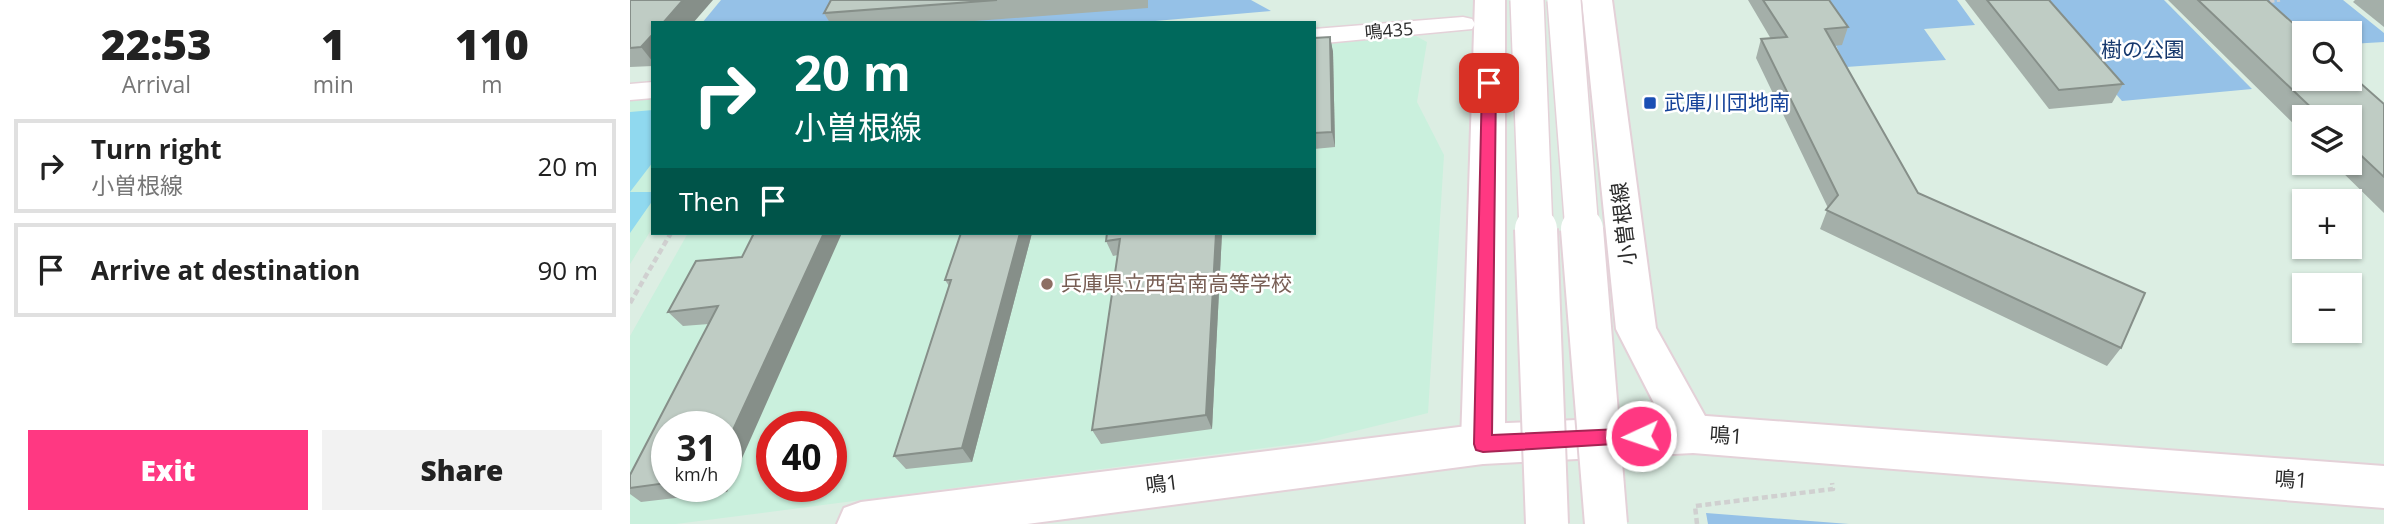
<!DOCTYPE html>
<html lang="en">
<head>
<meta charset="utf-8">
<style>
	body { margin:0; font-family:"Open Sans","Noto Sans JP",sans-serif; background:#f2f2f2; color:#222; height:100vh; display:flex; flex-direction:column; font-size:26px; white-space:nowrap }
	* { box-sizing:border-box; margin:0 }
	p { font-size:23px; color:#767676 }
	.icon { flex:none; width:38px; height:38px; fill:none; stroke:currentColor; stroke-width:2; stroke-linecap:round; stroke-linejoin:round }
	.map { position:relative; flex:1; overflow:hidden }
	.panel { display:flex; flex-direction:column; background:#fff; width:630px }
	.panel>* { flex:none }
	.guide { position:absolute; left:21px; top:21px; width:665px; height:214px; border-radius:0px; box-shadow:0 2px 5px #0004; background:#00695c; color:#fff; overflow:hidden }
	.fabs { position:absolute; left:1662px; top:21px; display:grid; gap:14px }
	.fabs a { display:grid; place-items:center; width:70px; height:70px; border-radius:0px; background:#fff; box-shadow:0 2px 5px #0004; font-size:35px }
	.speed { position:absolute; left:21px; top:411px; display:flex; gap:14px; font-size:35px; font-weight:700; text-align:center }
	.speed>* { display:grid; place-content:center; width:91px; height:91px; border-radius:50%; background:#fff; box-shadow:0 2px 5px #0004; line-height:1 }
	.speed small { font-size:18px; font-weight:400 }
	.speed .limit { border:10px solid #d22; background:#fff; color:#111 }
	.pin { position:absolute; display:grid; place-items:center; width:60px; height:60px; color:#fff; margin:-30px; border-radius:14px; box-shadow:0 4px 10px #0006 }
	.me { position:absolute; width:77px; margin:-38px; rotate:267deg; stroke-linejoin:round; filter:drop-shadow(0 0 5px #0008) }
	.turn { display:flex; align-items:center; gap:24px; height:147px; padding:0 28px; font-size:32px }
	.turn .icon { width:91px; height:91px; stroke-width:2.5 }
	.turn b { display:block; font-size:49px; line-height:60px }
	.then { display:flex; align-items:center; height:66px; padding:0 28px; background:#0003; gap:14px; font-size:26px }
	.eta { display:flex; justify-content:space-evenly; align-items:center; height:119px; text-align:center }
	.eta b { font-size:42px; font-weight:800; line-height:49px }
	.action { display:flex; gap:14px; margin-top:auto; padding:14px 28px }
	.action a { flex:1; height:80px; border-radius:0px; background:#ff3882; color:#fff; font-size:28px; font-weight:800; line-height:80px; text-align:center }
	.action a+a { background:#f2f2f2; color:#222 }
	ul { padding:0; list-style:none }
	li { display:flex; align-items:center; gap:21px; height:94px; margin:0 14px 10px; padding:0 14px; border:4px solid #e0e0e0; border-radius:0px }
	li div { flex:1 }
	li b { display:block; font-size:26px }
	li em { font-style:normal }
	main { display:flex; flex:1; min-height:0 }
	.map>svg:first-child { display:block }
	.education { fill:#caf0dd; fill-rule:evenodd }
	.green { fill:#95c1e7 }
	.pitch { fill:#90d9ef }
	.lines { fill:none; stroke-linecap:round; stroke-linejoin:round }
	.pedestrian-casing { stroke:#e4d1d8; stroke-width:3 }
	.minor-casing { stroke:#e4d1d8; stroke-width:4 }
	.tertiary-casing { stroke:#e4d1d8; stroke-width:4 }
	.path-far1 { stroke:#d0d0d0; stroke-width:3.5; stroke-dasharray:4.5 2.5; stroke-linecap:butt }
	.path { stroke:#d0d0d0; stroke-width:4.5; stroke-dasharray:6 3.5; stroke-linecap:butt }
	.pedestrian { fill:#fff; fill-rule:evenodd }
	.minor { fill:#fff; fill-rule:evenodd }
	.tertiary { fill:#fff; fill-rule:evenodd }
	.tertiary-bridge-far1-casing { stroke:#e4d1d8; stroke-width:36; stroke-linecap:butt }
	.tertiary-bridge-casing { stroke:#e4d1d8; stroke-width:46; stroke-linecap:butt }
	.tertiary-bridge-far1 { stroke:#fff; stroke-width:33 }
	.tertiary-bridge { stroke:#fff; stroke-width:42 }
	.wall { fill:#a4afa9; fill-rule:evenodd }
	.shaded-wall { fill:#868f89 }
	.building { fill:#bfccc4; stroke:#868f89; stroke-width:2 }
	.route { fill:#ff3882; stroke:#a62454; stroke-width:2 }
	.transit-dot { fill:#1a4fb4; stroke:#fff; stroke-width:2.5 }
	.education-dot { fill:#8d6e63; stroke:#fff; stroke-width:2.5 }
	.labels { text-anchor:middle; stroke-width:5; stroke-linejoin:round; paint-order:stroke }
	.far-street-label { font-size:18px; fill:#2b2b2b; stroke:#fff }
	.park-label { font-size:21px; fill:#16386d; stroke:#fff }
	.transit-label { font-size:21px; fill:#164399; stroke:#fff; text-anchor:start }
	.street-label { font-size:21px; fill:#2b2b2b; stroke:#fff }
	.education-label { font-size:21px; fill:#785e54; stroke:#fff; text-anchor:start }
</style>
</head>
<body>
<main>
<section class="panel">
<div class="eta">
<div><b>22:53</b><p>Arrival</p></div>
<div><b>1</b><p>min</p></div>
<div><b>110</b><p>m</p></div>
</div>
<ul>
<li><svg class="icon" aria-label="right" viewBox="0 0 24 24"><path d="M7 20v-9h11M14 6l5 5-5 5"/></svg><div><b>Turn right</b><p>小曽根線</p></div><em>20 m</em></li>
<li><svg class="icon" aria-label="arrive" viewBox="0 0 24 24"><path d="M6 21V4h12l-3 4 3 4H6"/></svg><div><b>Arrive at destination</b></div><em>90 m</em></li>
</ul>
<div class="action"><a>Exit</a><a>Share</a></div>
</section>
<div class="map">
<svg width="1754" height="524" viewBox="0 0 1754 524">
	<rect width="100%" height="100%" fill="#dceee3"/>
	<g class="education">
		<path d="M 784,35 L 797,42 L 787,102 L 814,155 L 798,413 L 681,442 L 46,524 L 0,524 L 0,336 L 58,233 L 684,233 L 684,44 ZM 37,427 L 96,427 L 96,486 L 37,486 ZM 142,427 L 201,427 L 201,486 L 142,486 Z"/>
		<polygon points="23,96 23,227 0,264 0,98"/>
	</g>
	<g class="green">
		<polygon points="91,0 621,0 641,11 502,23 72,23"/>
		<polygon points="1185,0 1327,0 1345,25 1294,29 1316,60 1216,67"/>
		<polygon points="1406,0 1534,0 1622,89 1492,101"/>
		<polygon points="1611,0 1713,0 1754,33 1754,42 1720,44 1720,33 1675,33 1675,47"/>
		<polygon points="1076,513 1219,524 1078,524"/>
	</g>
	<polygon class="pitch" points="23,110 23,162 0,192 23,192 23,200 0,233 0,112"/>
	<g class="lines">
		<defs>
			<g id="pedestrian">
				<polygon points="833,17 842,19 845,24 842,29 684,44 684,29"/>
				<polygon points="23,82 23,98 0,100 0,84"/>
			</g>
			<g id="minor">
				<polygon points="845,0 875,0 875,444 869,458 853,464 837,458 831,444"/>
				<polygon points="952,0 982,0 1026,328 1085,434 1079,448 1063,453 1047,448 986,329"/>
			</g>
			<polygon id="tertiary" points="1063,415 1754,466 1754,508 1063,453 853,464 397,524 207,524 214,508 231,502 853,424"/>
		</defs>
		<use href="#pedestrian" class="pedestrian-casing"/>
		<use href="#minor" class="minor-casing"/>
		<use href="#tertiary" class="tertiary-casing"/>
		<polyline class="path-far1" points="1633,2 1650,0"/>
		<g class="path">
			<polyline points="0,303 41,233"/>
			<polyline points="1067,524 1065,506 1203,489 1202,483"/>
		</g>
		<use href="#pedestrian" class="pedestrian"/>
		<use href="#minor" class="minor"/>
		<use href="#tertiary" class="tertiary"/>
		<defs>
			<g id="tertiary-bridge-far1">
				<polyline points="897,0 906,231"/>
				<polyline points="934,0 952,231"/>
			</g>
			<g id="tertiary-bridge">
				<polyline points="906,229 917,524"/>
				<polyline points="952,229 976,524"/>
			</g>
		</defs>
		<use href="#tertiary-bridge-far1" class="tertiary-bridge-far1-casing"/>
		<use href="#tertiary-bridge" class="tertiary-bridge-casing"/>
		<use href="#tertiary-bridge-far1" class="tertiary-bridge-far1"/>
		<use href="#tertiary-bridge" class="tertiary-bridge"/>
	</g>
	<g class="wall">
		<polygon points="0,0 23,23 23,66 0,67"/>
		<polygon points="201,0 518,0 518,8 318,23 200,23 194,13"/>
		<polygon points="1118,0 1199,0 1218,27 1212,45 1204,46 1288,193 1491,348 1477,366 1190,229 1198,208 1126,58 1131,39 1141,39"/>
		<polygon points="1335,0 1419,0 1493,84 1482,103 1419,109"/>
		<polygon points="1538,0 1637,0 1754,104 1754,213 1703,163 1720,163 1720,117 1675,117 1675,135"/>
		<polygon points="1725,0 1754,0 1754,27 1723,2"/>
		<polygon points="700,37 703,52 705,147 684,149 684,38"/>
		<polygon points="331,233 402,233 342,462 276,469 264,456 319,286 315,280"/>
		<polygon points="477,233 592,233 582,429 471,444 462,430 488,255 483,256 476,241"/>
		<path d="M 112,257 L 97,492 L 11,502 L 0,494 L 0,475 L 79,324 L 53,326 L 38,312 ZM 37,427 L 96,486 L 37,486 Z"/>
	</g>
	<g class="shaded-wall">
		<polygon points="53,0 83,0 63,23 33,23"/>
		<polygon points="23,34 23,62 11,47"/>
		<polygon points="700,37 703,52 705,147 702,132"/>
		<polygon points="194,233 212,233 97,492 91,486 96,486 96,445"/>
		<polygon points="390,233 402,233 342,462 332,448"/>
		<polygon points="586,233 592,233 582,429 576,415"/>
	</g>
	<g class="building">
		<polygon points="0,0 53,0 33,23 23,23 23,34 11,47 0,48"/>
		<polygon points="201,0 367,0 194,13"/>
		<polygon points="1133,0 1199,0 1218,27 1195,29 1288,193 1515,293 1491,348 1196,210 1208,195 1131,39 1157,37"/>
		<polygon points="1357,0 1419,0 1493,84 1429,90"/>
		<polygon points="1568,0 1637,0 1675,34 1675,79 1720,79 1720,74 1754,104 1754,177 1720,145 1720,117 1691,117"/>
		<polygon points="700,37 702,132 684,133 684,38"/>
		<polygon points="124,233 194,233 96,445 96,427 37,427 37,483 0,488 0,475 88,306 38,312 66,261 112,257"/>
		<polygon points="331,233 390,233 332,448 264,456 321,280 315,280"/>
		<polygon points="477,233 586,233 576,415 462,430 490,239 476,241"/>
	</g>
	<polygon class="route" points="859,79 866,83 862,435 1011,428 1017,431 1020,436 1017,442 853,452 846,450 844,444 852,83"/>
	<rect class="transit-dot" x="1013" y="96" width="14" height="14" rx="3.5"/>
	<circle class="education-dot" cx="417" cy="284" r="7"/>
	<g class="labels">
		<g class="far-street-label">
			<text transform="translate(759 31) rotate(-5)" y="6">鳴435</text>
		</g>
		<g class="park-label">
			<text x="1513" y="57">樹の公園</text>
		</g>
		<g class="transit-label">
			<text x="1034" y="110">武庫川団地南</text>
		</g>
		<g class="street-label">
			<text transform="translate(994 224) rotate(-97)" y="7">小曽根線</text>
			<text transform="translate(1096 436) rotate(4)" y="7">鳴1</text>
			<text transform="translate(1661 480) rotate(4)" y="7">鳴1</text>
			<text transform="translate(532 484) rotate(-7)" y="7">鳴1</text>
		</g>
		<g class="education-label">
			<text x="431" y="291">兵庫県立西宮南高等学校</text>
		</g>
	</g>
</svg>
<div class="fabs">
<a><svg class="icon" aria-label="search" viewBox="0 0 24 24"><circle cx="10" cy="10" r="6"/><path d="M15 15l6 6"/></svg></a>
<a><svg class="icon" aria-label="layers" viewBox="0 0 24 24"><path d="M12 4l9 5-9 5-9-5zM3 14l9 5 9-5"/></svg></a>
<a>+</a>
<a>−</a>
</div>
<div class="speed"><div>31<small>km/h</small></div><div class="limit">40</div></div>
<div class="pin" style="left:859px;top:83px;background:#d93025"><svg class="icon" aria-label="arrive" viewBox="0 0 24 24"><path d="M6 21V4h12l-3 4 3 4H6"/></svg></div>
<svg class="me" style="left:1011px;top:436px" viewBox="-20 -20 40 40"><circle r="17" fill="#ff3882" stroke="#fff" stroke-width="3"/><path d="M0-11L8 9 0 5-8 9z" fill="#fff"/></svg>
<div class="guide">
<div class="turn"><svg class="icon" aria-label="right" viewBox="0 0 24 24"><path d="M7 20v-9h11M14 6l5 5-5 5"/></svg><div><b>20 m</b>小曽根線</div></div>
<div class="then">Then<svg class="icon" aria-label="arrive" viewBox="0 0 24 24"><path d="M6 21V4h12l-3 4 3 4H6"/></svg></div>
</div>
</div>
</main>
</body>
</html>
